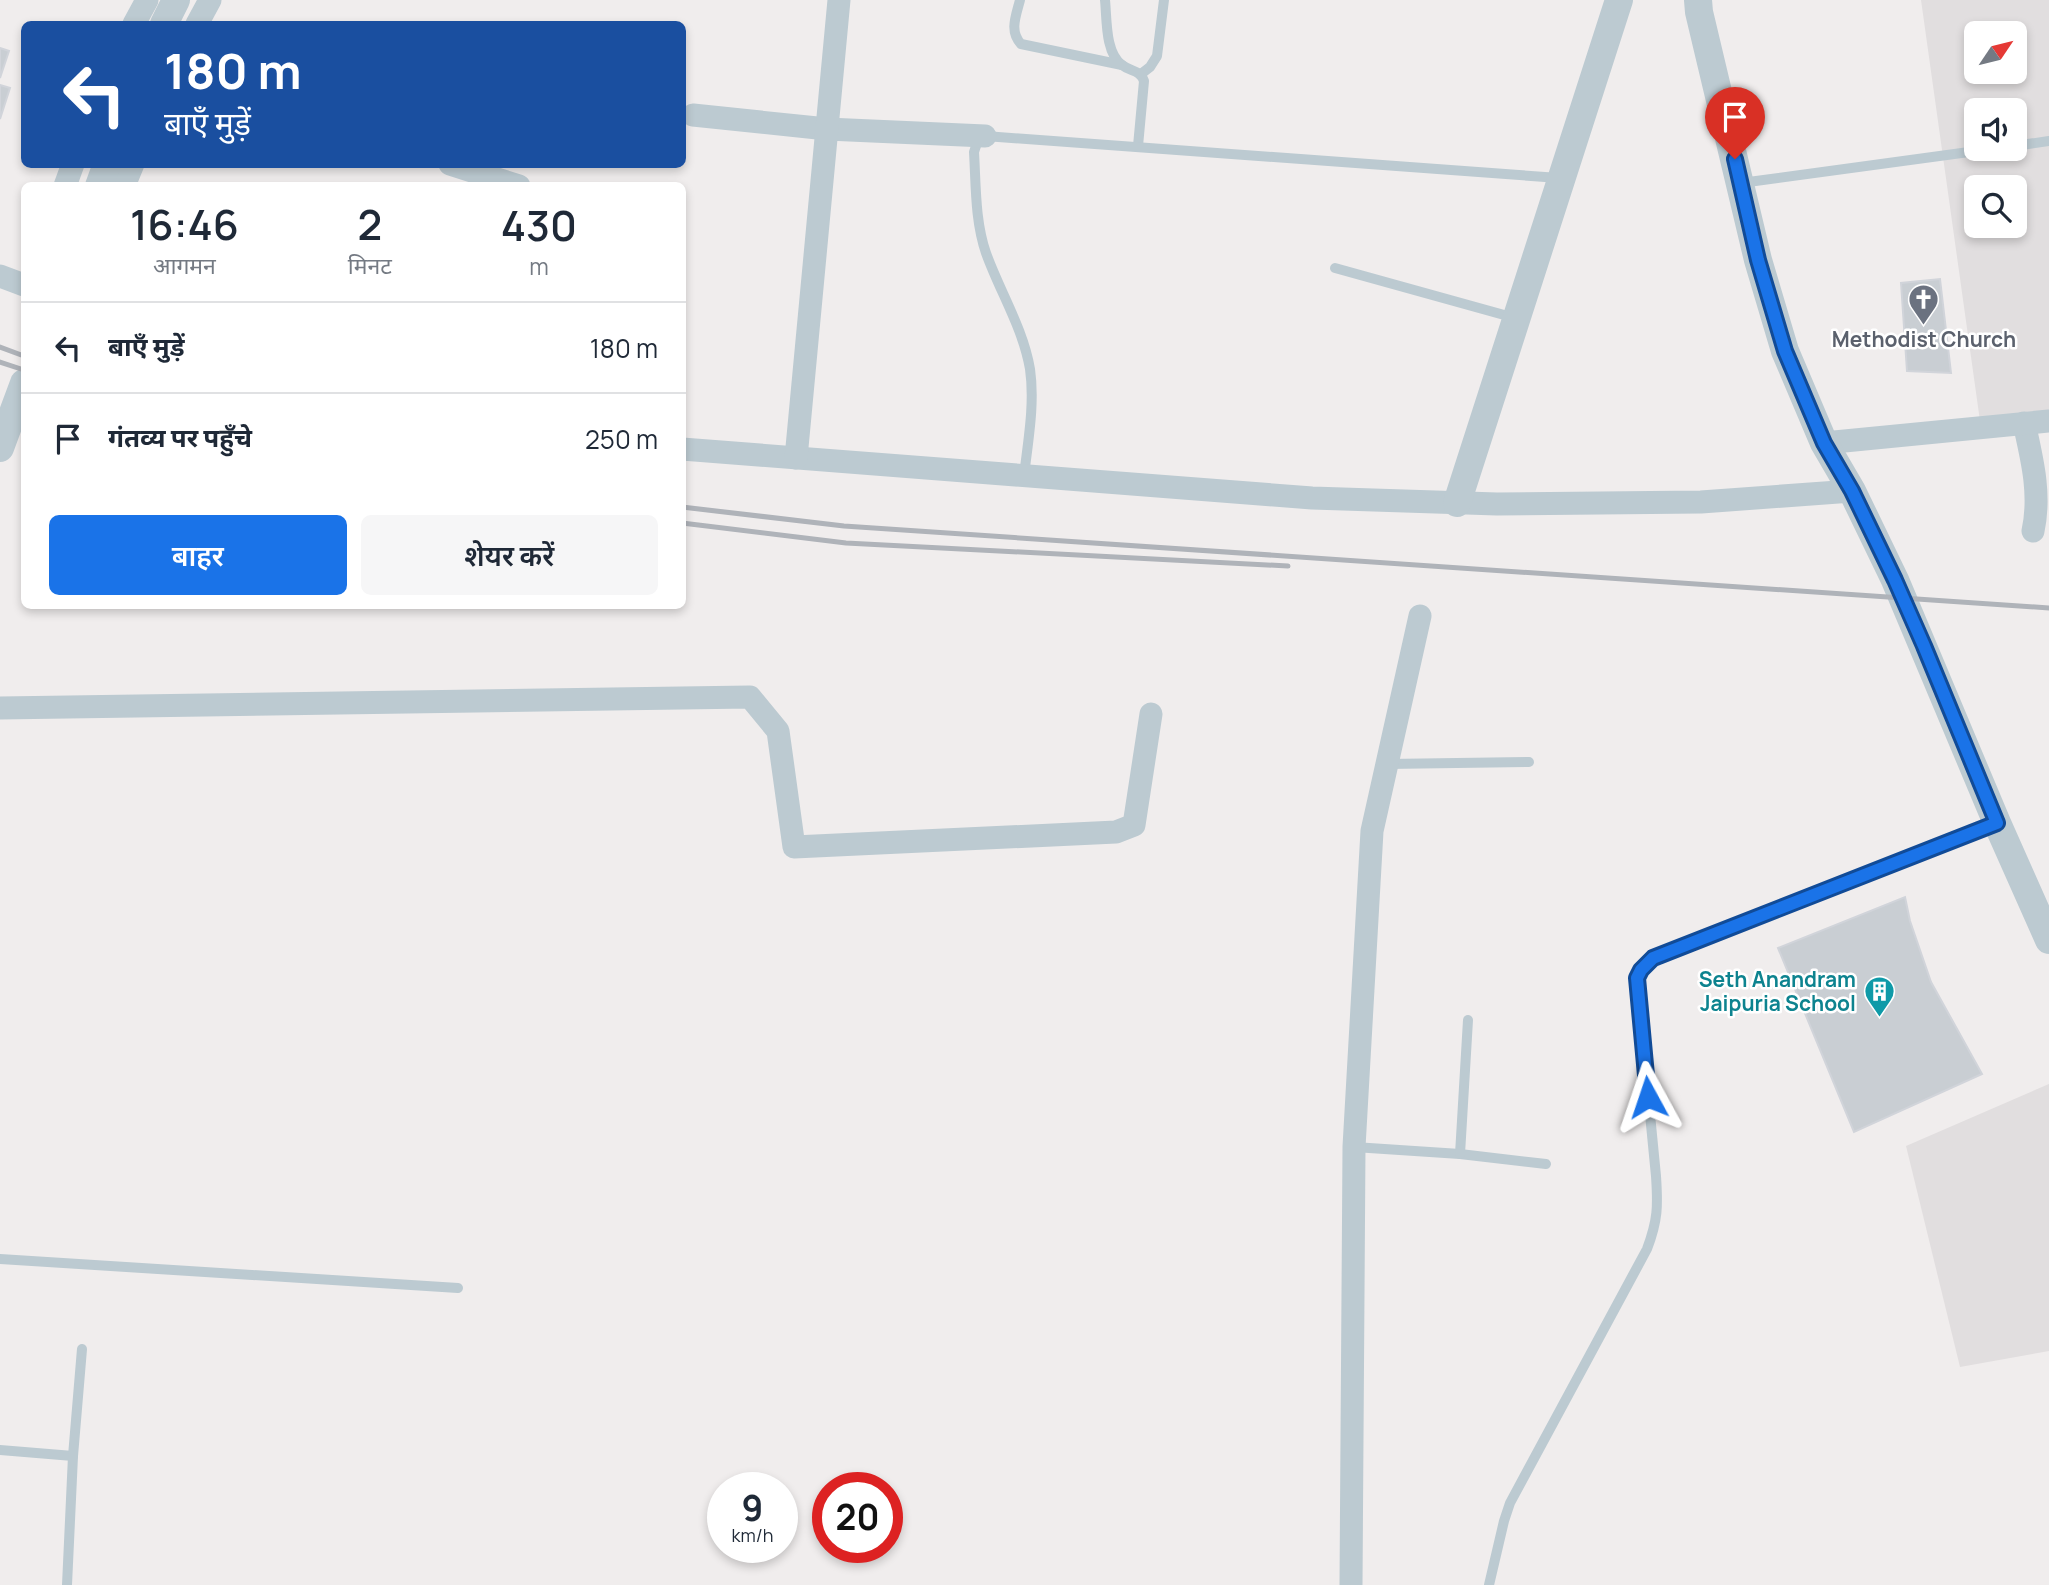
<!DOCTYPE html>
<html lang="hi">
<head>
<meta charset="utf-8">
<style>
	body { margin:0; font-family:Manrope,"Noto Sans Devanagari",sans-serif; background:#f6f6f7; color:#1f2937; height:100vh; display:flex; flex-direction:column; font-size:26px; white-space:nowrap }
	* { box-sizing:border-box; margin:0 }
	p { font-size:23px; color:#747a83 }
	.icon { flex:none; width:38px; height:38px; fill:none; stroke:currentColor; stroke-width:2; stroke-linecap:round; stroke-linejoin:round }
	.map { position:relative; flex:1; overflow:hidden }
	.panel { position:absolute; left:21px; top:182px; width:665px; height:427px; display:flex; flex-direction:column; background:#fff; border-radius:10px; box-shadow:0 4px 10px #0003 }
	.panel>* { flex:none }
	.hud { position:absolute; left:21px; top:21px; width:665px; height:147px; border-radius:10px; box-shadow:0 4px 10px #0003; background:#1a4fa0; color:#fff; overflow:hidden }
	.needle { width:46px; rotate:55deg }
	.controls { position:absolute; left:1964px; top:21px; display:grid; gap:14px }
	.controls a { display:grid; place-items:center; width:63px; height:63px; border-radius:10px; background:#fff; box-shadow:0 4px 10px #0003; font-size:35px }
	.speed { position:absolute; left:707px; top:1472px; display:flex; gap:14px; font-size:35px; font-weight:700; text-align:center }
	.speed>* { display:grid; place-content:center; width:91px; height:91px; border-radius:50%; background:#fff; box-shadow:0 4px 10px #0003; line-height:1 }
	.speed small { font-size:18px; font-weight:400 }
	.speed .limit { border:10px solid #d22; background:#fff; color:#111 }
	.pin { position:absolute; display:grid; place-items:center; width:60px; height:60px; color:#fff; margin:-72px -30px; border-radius:50% 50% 50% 0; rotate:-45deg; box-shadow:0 0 7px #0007 }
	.pin .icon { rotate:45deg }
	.me { position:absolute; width:77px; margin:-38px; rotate:355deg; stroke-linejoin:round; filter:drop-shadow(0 0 5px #0008) }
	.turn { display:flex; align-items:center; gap:24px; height:147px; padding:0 28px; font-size:32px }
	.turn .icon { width:91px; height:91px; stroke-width:2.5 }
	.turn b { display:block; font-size:49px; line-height:60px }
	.eta { display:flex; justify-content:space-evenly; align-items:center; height:119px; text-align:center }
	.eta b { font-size:42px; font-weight:600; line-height:49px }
	.button { display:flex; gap:14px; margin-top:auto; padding:14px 28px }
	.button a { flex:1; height:80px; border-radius:10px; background:#1a73e8; color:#fff; font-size:28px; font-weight:600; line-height:80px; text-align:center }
	.button a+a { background:#f6f6f7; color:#1f2937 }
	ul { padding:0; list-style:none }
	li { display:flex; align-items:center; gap:21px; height:91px; padding:0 28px; border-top:2px solid #e0e1e3 }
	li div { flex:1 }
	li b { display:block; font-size:26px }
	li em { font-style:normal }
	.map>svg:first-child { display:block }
	.education { fill:#e1dedf; fill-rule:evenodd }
	.building { fill:#c9ced3; stroke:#d1d4da; stroke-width:2 }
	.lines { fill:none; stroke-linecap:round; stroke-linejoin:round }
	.service { stroke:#bccad1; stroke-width:10 }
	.minor { stroke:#bccad1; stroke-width:23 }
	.tertiary { stroke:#bccad1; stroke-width:28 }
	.rail { stroke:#afb3b9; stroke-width:5 }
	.route-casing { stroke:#114b97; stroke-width:18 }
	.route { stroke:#1a73e8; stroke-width:12 }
	.labels { text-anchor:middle; stroke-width:5; stroke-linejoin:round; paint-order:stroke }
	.worship-label { font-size:21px; font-weight:bold; fill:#5b616d; stroke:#fff }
	.culture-label { font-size:21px; font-weight:bold; fill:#0d838f; stroke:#fff; text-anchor:end }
</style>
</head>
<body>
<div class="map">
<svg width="2049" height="1585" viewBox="0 0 2049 1585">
	<rect width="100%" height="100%" fill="#f0eded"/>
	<g class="education">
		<path d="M 1921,0 L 2049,0 L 2049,412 L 1980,421 ZM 1976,33 L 2014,33 L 2014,72 L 1976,72 ZM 1976,110 L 2014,110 L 2014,149 L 1976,149 ZM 1976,187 L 2014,187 L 2014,226 L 1976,226 Z"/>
		<polygon points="2049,1084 2049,1351 1960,1367 1906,1146"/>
	</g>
	<g class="building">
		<polygon points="0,48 9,51 0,78"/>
		<polygon points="0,85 10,88 0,119"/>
		<polygon points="1940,279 1951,373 1907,371 1901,283"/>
		<polygon points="1905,897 1910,921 1931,982 1982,1074 1854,1132 1778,948"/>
	</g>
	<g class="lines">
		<g class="service">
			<path d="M 1020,0 C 1016,16 1009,31 1021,44 L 1122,65"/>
			<path d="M 1105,0 C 1107,19 1105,53 1122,65 C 1131,72 1140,70 1144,81 L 1138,146"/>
			<polyline points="1141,74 1150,67 1157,56 1164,0"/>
			<polyline points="2014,146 2049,141"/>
			<polyline points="1741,183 1991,149"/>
			<polyline points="1335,268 1515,318"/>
			<path d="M 1024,476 C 1028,441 1035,404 1030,369 C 1023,328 1000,292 986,253 C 975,221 976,186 974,152 L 977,143 L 985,136 L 1559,178"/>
			<polyline points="1387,764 1529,762"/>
			<polyline points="1354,1147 1460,1154 1546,1164"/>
			<polyline points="1460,1154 1468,1020"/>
			<polyline points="0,1259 458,1288"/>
			<polyline points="0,1450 73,1456"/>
			<polyline points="67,1585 73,1456 82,1349"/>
			<path d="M 1489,1585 L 1504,1521 L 1510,1503 L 1647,1249 C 1658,1220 1658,1206 1656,1176 L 1638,991 C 1637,969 1644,962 1664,954 L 1997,823"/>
		</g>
		<g class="minor">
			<polyline points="134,24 147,0"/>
			<polyline points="197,24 210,0"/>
			<polyline points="693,115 827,129 985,136"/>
			<polyline points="450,164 519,186"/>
			<polyline points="65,186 73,164"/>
			<polyline points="124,186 133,164"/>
			<polyline points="0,276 24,285"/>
			<path d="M 2024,423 C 2032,459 2041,494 2033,531"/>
			<polyline points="1824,443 2049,421"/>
			<polyline points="682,449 1312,498 1497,504 1701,502 1852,491"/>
			<polyline points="796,458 839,0"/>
			<polyline points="0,708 750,697 778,731 794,847 1116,832 1134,825 1151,714"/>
			<polyline points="1351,1585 1354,1147 1372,831 1420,616"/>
		</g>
		<g class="tertiary">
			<polyline points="1698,0 1699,12 1758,260 1785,351 1824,443 1852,491 1895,580 1997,823 2049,940"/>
			<polyline points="164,24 176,0"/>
			<polyline points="99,186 107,164"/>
			<polyline points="0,448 24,383"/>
			<polyline points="1457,503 1619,0"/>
		</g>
		<g class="rail">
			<polyline points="0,347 24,356"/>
			<polyline points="0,362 24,370"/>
			<polyline points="682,507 844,526 2049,608"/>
			<polyline points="682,523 846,543 1288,566"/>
		</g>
	</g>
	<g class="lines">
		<defs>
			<polyline id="route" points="1648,1097 1637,978 1641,970 1653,958 1997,823 1924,646 1895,580 1852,491 1824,443 1785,351 1758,260 1735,159"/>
		</defs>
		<use href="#route" class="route-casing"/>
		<use href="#route" class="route"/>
	</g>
	<defs>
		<symbol id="church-pin" viewBox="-11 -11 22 30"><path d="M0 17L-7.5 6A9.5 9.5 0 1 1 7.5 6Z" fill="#6b7280" stroke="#fff"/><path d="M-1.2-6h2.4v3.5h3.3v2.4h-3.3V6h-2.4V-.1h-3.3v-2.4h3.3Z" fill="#fff"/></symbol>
		<symbol id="building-pin" viewBox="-11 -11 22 30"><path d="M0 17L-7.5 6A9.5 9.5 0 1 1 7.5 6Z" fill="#0f9aa8" stroke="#fff"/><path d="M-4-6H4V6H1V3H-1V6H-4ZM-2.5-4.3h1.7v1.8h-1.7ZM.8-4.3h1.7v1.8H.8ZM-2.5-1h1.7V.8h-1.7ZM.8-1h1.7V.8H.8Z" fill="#fff"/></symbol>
	</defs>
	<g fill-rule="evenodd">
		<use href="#church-pin" x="1906" y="282" width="35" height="47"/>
		<use href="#building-pin" x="1862" y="974" width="35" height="47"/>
	</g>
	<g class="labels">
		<g class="worship-label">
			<text x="1924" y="347">Methodist Church</text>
		</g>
		<g class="culture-label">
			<text x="1856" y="987">Seth Anandram<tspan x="1856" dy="24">Jaipuria School</tspan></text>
		</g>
	</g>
</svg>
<div class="controls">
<a><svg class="needle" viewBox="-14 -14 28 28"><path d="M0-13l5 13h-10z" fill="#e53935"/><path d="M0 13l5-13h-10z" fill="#747a83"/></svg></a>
<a><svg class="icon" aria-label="sound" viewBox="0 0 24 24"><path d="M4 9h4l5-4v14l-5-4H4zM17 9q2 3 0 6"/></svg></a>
<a><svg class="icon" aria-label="search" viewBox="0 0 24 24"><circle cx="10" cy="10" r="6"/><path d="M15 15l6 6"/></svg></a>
</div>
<div class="speed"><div>9<small>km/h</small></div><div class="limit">20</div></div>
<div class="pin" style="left:1735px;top:159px;background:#d93025"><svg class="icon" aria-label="arrive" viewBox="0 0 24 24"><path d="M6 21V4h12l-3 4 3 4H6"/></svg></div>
<svg class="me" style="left:1648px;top:1097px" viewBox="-20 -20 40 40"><path d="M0-17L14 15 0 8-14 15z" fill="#1a73e8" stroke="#fff" stroke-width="4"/></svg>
<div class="hud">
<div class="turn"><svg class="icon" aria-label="left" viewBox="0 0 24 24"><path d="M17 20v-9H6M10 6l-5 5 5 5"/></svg><div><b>180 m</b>बाएँ मुड़ें</div></div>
</div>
<section class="panel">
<div class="eta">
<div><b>16:46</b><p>आगमन</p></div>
<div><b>2</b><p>मिनट</p></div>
<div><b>430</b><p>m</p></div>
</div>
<ul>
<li><svg class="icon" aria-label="left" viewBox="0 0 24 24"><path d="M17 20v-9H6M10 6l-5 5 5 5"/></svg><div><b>बाएँ मुड़ें</b></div><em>180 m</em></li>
<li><svg class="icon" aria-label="arrive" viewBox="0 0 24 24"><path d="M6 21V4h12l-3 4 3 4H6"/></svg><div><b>गंतव्य पर पहुँचे</b></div><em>250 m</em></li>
</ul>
<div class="button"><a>बाहर</a><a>शेयर करें</a></div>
</section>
</div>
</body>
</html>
